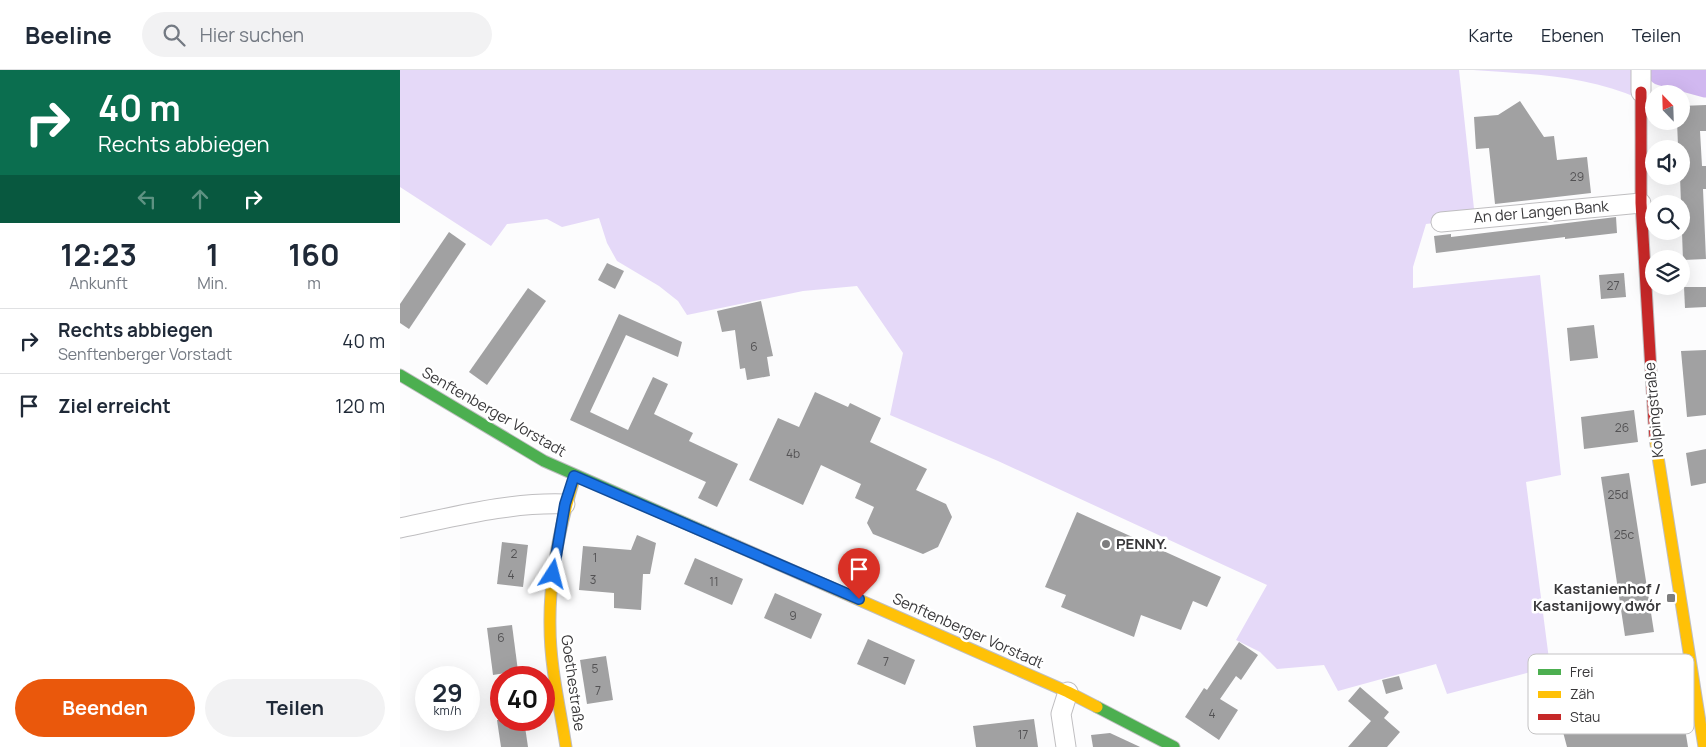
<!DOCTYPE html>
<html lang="de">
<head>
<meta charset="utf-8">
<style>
	body { margin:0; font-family:Manrope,sans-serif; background:#f2f2f3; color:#1f2937; height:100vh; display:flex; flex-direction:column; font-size:19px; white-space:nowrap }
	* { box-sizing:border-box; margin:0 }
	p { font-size:16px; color:#747a83 }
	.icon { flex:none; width:28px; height:28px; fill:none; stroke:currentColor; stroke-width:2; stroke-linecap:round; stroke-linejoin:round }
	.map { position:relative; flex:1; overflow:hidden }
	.panel { display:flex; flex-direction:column; background:#fff; width:400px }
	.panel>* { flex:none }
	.banner { background:#0b6e4f; color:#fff; overflow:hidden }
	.needle { width:32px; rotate:337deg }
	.controls { position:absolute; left:1245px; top:15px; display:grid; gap:10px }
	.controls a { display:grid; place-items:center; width:45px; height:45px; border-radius:50%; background:#fff; box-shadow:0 5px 20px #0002; font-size:25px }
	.speed { position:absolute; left:15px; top:596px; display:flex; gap:10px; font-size:25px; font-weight:700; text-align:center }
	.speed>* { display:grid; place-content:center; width:65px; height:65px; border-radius:50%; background:#fff; box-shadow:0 5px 20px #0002; line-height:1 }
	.speed small { font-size:12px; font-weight:400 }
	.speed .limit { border:8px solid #d22; background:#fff; color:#111 }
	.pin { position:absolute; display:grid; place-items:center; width:42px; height:42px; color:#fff; margin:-51px -21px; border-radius:50% 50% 50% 0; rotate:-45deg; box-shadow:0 0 5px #0007 }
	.pin .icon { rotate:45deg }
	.me { position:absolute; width:55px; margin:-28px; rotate:9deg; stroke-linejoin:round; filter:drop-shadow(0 0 4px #0008) }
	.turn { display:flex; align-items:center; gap:18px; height:105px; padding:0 15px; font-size:22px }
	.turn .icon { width:65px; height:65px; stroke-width:2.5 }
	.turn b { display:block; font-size:35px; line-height:42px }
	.lanes { display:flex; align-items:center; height:48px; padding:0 15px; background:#0003; justify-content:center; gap:25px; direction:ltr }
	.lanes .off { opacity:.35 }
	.eta { display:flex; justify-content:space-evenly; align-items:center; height:85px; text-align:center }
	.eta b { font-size:30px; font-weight:700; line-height:35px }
	.button { display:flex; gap:10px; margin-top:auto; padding:10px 15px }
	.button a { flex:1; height:58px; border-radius:30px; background:#ea580c; color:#fff; font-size:20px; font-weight:700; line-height:58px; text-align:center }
	.button a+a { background:#f2f2f3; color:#1f2937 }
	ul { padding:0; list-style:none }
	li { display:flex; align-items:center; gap:15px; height:65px; padding:0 15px; border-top:1px solid #e0e1e3 }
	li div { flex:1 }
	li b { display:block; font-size:19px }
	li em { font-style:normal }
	header { display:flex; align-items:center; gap:30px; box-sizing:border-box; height:70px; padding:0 25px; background:#fff; border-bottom:1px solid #e0e1e3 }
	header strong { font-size:24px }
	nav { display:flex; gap:28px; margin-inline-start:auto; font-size:18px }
	.search { width:350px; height:45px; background:#f2f2f3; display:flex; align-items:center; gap:12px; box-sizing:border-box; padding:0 18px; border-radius:28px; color:#747a83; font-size:19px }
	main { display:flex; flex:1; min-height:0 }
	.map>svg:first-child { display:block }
	.green { fill:#e5d9f8 }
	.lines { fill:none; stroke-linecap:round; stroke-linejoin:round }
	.river { stroke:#d1b8f0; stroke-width:31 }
	.building { fill:#a1a1a2 }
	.street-casing { stroke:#bfbec0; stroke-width:21 }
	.fast-casing { stroke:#bfbec0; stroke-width:13 }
	.slow-casing { stroke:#bfbec0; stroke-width:13 }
	.jam-casing { stroke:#bfbec0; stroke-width:13 }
	.street { stroke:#fff; stroke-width:19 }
	.fast { stroke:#4caf50; stroke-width:11 }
	.slow { stroke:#ffc107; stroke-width:11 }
	.jam { stroke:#c62828; stroke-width:11 }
	.route-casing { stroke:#114b97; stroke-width:12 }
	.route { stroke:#1a73e8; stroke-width:9 }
	.poi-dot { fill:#7d7d7e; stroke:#fff; stroke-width:2 }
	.labels { text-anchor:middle; stroke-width:5; stroke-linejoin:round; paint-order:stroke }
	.number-label { font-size:12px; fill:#535254 }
	.street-label { font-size:15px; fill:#39383a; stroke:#fff }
	.poi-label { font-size:15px; font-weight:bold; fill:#39383a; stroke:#fff; text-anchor:start }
	.key { fill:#fff; stroke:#c4c3c4; stroke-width:1 }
	.key-label { font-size:14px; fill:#39383a }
</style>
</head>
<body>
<header>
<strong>Beeline</strong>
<div class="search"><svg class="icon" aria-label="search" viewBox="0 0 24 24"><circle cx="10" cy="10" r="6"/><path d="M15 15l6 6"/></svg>Hier suchen</div>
<nav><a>Karte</a><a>Ebenen</a><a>Teilen</a></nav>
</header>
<main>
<section class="panel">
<div class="banner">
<div class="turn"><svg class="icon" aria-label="right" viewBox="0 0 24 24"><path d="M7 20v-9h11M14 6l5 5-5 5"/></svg><div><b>40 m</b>Rechts abbiegen</div></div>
<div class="lanes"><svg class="icon off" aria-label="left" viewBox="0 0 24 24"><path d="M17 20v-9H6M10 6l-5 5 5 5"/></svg><svg class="icon off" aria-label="ahead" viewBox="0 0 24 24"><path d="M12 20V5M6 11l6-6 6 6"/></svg><svg class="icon" aria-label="right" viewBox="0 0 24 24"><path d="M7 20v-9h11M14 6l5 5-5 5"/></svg></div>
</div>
<div class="eta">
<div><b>12:23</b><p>Ankunft</p></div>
<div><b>1</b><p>Min.</p></div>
<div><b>160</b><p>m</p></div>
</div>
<ul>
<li><svg class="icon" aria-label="right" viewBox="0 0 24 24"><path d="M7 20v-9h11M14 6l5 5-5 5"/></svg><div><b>Rechts abbiegen</b><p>Senftenberger Vorstadt</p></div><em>40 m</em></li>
<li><svg class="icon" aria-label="arrive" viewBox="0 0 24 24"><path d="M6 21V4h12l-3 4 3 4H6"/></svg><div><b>Ziel erreicht</b></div><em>120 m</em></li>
</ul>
<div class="button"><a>Beenden</a><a>Teilen</a></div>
</section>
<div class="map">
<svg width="1306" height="677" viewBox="0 0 1306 677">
	<rect width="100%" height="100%" fill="#fcfcfd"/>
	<g class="green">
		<polygon points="0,0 1059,0 1075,148 1026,154 1013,197 1013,218 1140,205 1161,405 1126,412 1150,597 1047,624 1036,594 938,621 924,595 877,599 860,582 836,570 867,515 598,391 490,345 503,283 457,216 403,221 287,245 278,231 259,216 217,191 207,173 199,148 162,157 147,149 107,154 91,176 0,117"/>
		<path d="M 1073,0 L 1239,0 L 1240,29 C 1187,5 1130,4 1073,0 Z"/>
		<polygon points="1276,0 1306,0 1306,8 1302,7"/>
	</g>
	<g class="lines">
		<polyline class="river" points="1262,0 1306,12"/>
	</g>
	<g class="building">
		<polygon points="1120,31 1144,67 1154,66 1157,90 1187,87 1191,123 1095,134 1089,78 1076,79 1074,47 1098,45"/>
		<polygon points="1306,35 1306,61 1300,61 1302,96 1306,96 1306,119 1303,119 1306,189 1283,190 1280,106 1281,75 1278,76 1277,51 1281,51 1281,36"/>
		<polygon points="1216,147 1217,163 1165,169 1165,167 1036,183 1034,166 1051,164 1051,167"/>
		<polygon points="49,162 66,174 9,259 0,253 0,234"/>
		<polygon points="207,193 224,201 215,219 198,210"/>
		<polygon points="1224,203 1226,227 1201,229 1199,205"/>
		<polygon points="1284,217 1306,217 1306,237 1285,238"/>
		<polygon points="128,218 146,231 87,315 69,302"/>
		<polygon points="361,231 373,286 367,287 370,306 347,310 345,298 340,299 335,260 322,262 317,241"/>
		<polygon points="219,244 282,272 278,287 226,265 190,342 228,360 253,307 268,314 254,344 293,363 289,371 338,394 317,437 298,428 306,412 170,350"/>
		<polygon points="1194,255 1198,288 1170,291 1167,258"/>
		<polygon points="1306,280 1306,345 1287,347 1281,281"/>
		<polygon points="415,322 448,337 450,333 481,348 470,372 527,399 516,420 546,434 552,447 538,477 523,484 473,464 467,453 474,437 455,428 461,414 421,395 403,435 349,410 378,348 399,357"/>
		<polygon points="1234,340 1238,372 1184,379 1181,347"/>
		<polygon points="1306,379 1306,413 1291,416 1286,383"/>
		<polygon points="1229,403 1254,562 1225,566 1201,407"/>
		<polygon points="677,442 821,507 807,537 793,531 781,560 741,545 734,567 661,537 666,525 645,517"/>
		<polygon points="237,465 256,473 250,504 243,504 241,540 214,538 214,523 179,520 183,476 231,480"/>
		<polygon points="102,472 128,475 123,517 97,514"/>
		<polygon points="295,488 343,509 332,535 284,514"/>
		<polygon points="375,523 422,544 411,569 364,548"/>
		<polygon points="112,555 118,601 93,605 87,558"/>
		<polygon points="468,569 515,590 505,615 457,594"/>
		<polygon points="839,572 858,585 841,610 836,606 820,629 838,640 819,670 785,647 804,618 807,620"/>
		<polygon points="206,586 213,630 187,634 180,590"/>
		<polygon points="1274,591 1288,677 1167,677 1155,632 1177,626 1187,662 1217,656 1210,609 1248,603 1247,595"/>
		<polygon points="999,606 1003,619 986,624 982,610"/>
		<polygon points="960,617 989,642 984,648 1000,662 987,677 948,677 971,651 948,631"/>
		<polygon points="634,649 638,677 576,677 573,656"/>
		<polygon points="97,650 124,650 128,677 101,677"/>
		<polygon points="710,663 738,676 740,677 693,677 691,665"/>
	</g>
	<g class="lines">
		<defs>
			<g id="street">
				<polyline points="1241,22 1241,0"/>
				<polyline points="1041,152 1241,133"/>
				<path d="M 0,458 C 54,447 109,432 165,434"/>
				<polyline points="666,677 661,644 668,622"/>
			</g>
			<g id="fast">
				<polyline points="0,305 144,391 337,476"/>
				<polyline points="697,637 774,677"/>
			</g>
			<g id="slow">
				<polyline points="1255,368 1304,677"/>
				<polyline points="337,476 668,622 697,637"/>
				<path d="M 166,677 C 160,637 150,597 150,556 C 149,505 160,455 175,406"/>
			</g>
			<polyline id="jam" points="1241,22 1241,133 1255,368"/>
		</defs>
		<use href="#street" class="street-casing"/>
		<use href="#fast" class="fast-casing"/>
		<use href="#slow" class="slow-casing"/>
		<use href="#jam" class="jam-casing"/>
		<use href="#street" class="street"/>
		<use href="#fast" class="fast"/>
		<use href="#slow" class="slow"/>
		<use href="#jam" class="jam"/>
	</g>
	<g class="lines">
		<defs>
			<polyline id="route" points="153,504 165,434 174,406 459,529"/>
		</defs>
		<use href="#route" class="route-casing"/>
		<use href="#route" class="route"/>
	</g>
	<g class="poi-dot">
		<circle cx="706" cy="474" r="5"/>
		<rect x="1266" y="523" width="10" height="10" rx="2.5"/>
	</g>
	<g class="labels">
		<g class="number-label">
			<text x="1177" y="111">29</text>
			<text x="1213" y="220">27</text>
			<text x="354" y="281">6</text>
			<text x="1222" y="362">26</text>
			<text x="393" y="388">4b</text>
			<text x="1218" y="429">25d</text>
			<text x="1224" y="469">25c</text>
			<text x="114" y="488">2</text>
			<text x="195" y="492">1</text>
			<text x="111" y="509">4</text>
			<text x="193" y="514">3</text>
			<text x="314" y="516">11</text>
			<text x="393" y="550">9</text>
			<text x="101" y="572">6</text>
			<text x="486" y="596">7</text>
			<text x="195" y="603">5</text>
			<text x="198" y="625">7</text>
			<text x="812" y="648">4</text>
			<text x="623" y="669">17</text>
		</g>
		<g class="street-label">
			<text transform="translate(1141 142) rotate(-5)" y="5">An der Langen Bank</text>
			<text transform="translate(1254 340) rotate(-95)" y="5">Kolpingstraße</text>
			<text transform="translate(94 342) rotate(30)" y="5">Senftenberger Vorstadt</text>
			<text transform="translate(568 561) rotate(24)" y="5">Senftenberger Vorstadt</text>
			<text transform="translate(173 613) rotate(82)" y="5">Goethestraße</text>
		</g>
		<g class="poi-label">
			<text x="716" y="479">PENNY.</text>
			<text x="1261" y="524" text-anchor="end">Kastanienhof /<tspan x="1261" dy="17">Kastanijowy dwór</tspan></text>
		</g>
	</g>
	<rect x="1128" y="584" width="166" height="80" rx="8" class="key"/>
	<rect x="1138" y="599" width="23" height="6" fill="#4caf50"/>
	<rect x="1138" y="621" width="23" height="7" fill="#ffc107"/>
	<rect x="1138" y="644" width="23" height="6" fill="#c62828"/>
	<g class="key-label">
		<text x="1170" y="607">Frei</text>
		<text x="1170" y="629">Zäh</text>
		<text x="1170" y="652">Stau</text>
	</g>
</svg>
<div class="controls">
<a><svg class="needle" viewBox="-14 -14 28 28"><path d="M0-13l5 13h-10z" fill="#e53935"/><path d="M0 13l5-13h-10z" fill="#747a83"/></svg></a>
<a><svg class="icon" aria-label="sound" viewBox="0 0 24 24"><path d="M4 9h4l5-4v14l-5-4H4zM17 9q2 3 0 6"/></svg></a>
<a><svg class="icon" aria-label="search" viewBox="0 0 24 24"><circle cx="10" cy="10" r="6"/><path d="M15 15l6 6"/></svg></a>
<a><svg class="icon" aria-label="layers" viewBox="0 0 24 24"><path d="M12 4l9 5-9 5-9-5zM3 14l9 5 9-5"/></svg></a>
</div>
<div class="speed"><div>29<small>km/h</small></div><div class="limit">40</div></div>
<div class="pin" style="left:459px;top:529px;background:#d93025"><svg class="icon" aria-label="arrive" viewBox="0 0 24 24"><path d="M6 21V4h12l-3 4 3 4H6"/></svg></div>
<svg class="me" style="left:153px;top:504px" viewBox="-20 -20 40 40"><path d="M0-17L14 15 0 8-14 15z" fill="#1a73e8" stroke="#fff" stroke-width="4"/></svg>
</div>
</main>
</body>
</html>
